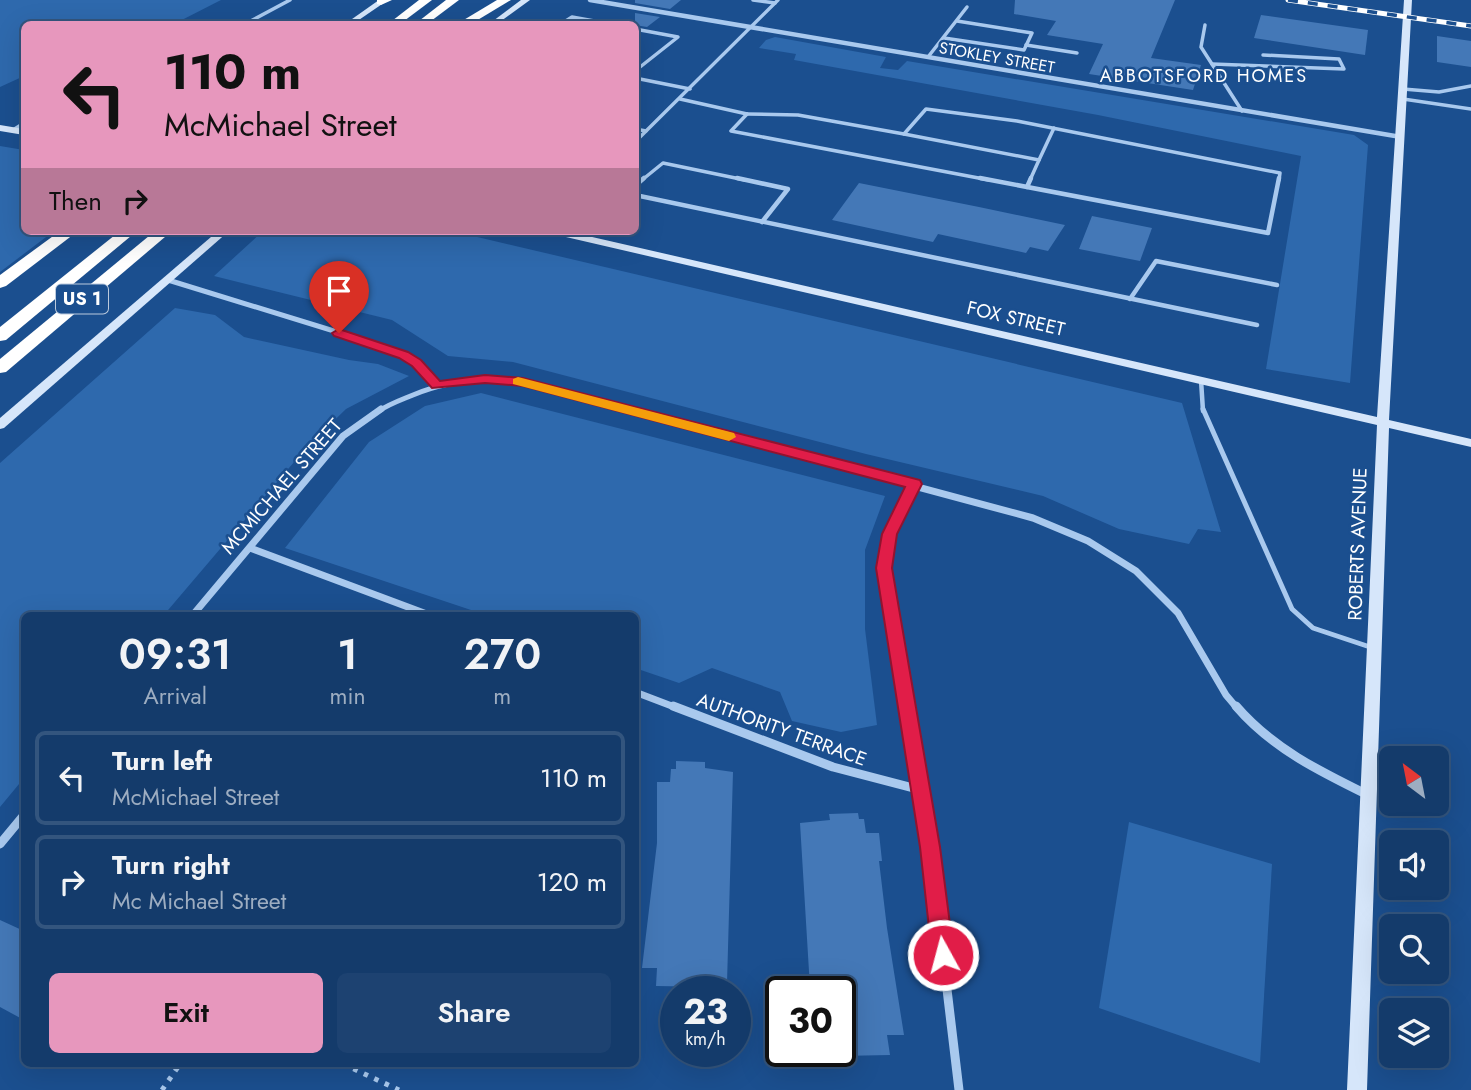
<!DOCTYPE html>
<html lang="en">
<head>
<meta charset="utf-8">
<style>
	body { margin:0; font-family:Jost,sans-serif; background:#1d4271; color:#f1f3f6; height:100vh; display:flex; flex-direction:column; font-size:26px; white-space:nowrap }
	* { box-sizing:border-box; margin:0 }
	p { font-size:23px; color:#9dadc1 }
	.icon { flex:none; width:38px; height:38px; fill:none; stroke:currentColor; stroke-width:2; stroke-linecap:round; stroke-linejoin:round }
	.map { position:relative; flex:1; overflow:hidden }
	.details { position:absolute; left:21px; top:612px; width:618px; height:455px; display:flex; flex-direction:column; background:#143b6b; border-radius:10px; box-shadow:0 7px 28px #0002,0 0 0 2px #33557e }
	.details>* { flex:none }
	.top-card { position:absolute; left:21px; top:21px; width:618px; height:214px; border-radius:10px; box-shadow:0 7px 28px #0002,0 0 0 2px #33557e; background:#e797bd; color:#111; overflow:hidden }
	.needle { width:46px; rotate:328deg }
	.buttons { position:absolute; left:1379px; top:746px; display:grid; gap:14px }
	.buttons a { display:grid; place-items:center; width:70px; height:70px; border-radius:10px; background:#143b6b; box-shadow:0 7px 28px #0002,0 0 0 2px #33557e; font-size:35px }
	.speed { position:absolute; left:660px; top:976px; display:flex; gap:14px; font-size:35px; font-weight:700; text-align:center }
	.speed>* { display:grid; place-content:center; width:91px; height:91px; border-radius:50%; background:#143b6b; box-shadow:0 7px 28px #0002,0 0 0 2px #33557e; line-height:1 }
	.speed small { font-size:18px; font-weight:400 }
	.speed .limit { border:4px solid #111; border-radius:10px; background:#fff; color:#111 }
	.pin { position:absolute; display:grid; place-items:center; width:60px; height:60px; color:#fff; margin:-72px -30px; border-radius:50% 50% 50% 0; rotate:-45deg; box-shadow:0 0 7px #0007 }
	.pin .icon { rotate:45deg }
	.me { position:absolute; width:77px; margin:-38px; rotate:353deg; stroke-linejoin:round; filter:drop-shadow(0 0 5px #0008) }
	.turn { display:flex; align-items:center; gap:24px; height:147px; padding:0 28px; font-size:32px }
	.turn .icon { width:91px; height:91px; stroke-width:2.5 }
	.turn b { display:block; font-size:49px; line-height:60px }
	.then { display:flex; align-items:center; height:66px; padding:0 28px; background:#0003; gap:14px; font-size:26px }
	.eta { display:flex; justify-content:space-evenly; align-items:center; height:119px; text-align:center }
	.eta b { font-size:42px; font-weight:600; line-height:49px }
	.cta { display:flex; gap:14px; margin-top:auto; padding:14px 28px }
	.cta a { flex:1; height:80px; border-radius:10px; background:#e797bd; color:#111; font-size:28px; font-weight:600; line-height:80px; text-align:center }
	.cta a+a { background:#1d4271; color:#f1f3f6 }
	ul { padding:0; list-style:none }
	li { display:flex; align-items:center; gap:21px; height:94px; margin:0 14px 10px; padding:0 14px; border:4px solid #33557e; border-radius:10px }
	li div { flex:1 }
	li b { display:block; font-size:26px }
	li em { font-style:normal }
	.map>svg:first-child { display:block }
	.green { fill:#2e69ad }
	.building { fill:#4478b7 }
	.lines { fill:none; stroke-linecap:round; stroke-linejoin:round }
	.path { stroke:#a9c9ee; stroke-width:5; stroke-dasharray:4.5 7; stroke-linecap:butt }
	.lane-far2 { stroke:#a9c9ee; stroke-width:3.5 }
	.lane-far1 { stroke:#a9c9ee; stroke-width:4.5 }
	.lane { stroke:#a9c9ee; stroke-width:5 }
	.street-far3 { stroke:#a9c9ee; stroke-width:4.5 }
	.street-far2 { stroke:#a9c9ee; stroke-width:5 }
	.street-far1 { stroke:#a9c9ee; stroke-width:7 }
	.street { stroke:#a9c9ee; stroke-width:9 }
	.secondary { fill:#d6e6fa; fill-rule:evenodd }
	.highway { fill:#fff; fill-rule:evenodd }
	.rail-casing { stroke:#fff; stroke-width:5 }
	.rail { stroke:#1b4f8f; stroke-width:3.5; stroke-dasharray:10; stroke-linecap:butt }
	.route { fill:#e11d48; stroke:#92132f; stroke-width:2 }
	.slow { fill:#f59e0b }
	.labels { text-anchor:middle; stroke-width:5; stroke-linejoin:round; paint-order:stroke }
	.far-street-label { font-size:16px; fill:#fff; stroke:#1b4f8f }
	.far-neighbourhood-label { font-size:18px; letter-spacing:2px; fill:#fff; stroke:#1b4f8f }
	.shield { fill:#1b4f8f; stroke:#bbcadd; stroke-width:2 }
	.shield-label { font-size:18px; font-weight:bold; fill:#fff }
	.street-label { font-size:19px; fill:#fff; stroke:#1b4f8f }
</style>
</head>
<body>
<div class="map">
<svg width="1471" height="1090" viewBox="0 0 1471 1090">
	<rect width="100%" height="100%" fill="#1b4f8f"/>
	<g class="green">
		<polygon points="0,0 221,0 174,24 24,24 24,76 0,87"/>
		<polygon points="775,37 886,57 880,68 898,70 907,61 1354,135 1368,145 1350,383 1266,369 1301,156 1098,115 794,60 796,54 759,48 766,40"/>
		<polygon points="0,146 24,150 24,231 54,231 0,272"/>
		<polygon points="263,231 452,231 1182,403 1221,532 1198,529 1189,544 1119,529 1043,496 866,454 513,362 448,356 392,320 214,276"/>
		<polygon points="175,308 215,315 244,337 349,360 378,364 409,376 346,409 306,448 163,616 24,616 24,778 0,807 0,463"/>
		<polygon points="481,393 885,496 865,550 865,629 877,725 841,732 792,721 780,692 712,668 679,683 635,668 635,616 489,616 285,548 369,442 425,406"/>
		<polygon points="1129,822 1272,864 1260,1063 1099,1008"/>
	</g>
	<g class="building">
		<polygon points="635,0 681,0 670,9 635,3"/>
		<polygon points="1015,0 1175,0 1151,58 1201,65 1193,90 1089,74 1103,44 1047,35 1056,21 1014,14"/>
		<polygon points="635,13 660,17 647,27 635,25"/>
		<polygon points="1261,15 1368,30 1365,55 1254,38"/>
		<polygon points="1437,36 1471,41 1471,67 1437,62"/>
		<polygon points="859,183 979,207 1065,225 1048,251 1030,247 1026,253 938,234 933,242 832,220"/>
		<polygon points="1092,216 1152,228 1140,261 1079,249"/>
		<polygon points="676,761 705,762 705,768 733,772 727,983 716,983 716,987 656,986 657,968 642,968 657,843 657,782 670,782 671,769 676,769"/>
		<polygon points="858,813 859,819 864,819 866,833 879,833 882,861 879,861 887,928 904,1035 887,1035 890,1055 840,1056 840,992 823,992 822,988 810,988 800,823 830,820 829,814"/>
		<polygon points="0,920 24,931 24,1020 0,1007"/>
	</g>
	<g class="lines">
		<g class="path">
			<polyline points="343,1064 399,1090"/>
			<polyline points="162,1090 180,1064"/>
		</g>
		<g class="lane-far2">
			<polyline points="753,0 775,3"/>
			<polyline points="245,24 290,0"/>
			<polyline points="561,24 572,17 611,24"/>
			<polyline points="1205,25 1201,47 1242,111"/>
			<polyline points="635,29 678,37 635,71"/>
			<polyline points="944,38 1024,50 1032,33 957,21"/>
			<polyline points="1026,45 1077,53"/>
			<polyline points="928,57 967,7"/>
			<polyline points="1212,64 1344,69 1339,59 1263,55"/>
			<polyline points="635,78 690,89"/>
			<polyline points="1403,89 1439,92 1471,86"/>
			<polyline points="680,99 747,114"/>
			<polyline points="1403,99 1471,109"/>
			<polyline points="747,114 798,115 904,134 926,109 1017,121 1280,173 1279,180"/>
			<polyline points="747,114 731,131 989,180"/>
			<polyline points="635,129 646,131"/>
			<polyline points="13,130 24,123"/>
			<polyline points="904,134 1039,160 1030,180"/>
			<polyline points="635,142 778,0"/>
			<polyline points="1039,160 1054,128"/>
			<polyline points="642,180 663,163 745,180"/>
		</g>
		<g class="lane-far1">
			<polyline points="737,178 788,189 762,222"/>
			<polyline points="980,178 1268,233 1279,178"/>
			<polyline points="635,186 644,178"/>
			<polyline points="1027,187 1031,178"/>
			<polyline points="635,195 1257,325"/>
			<polyline points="1130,299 1156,261 1277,285"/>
			<polyline points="1201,380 1203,411"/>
		</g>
		<polyline class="lane" points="1203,409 1292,609 1313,628 1373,648"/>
		<polyline class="street-far3" points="590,0 1401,137"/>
		<g class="street-far2">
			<polyline points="168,280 386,347 416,363 437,385"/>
			<path d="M 379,411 C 389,404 401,400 413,395 C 489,363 558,391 634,411"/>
		</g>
		<g class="street-far1">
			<polyline points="627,409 1033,518 1088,541 1136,571 1178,613 1226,695 1237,708"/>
			<polyline points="250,548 432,616"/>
			<polyline points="192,616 343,436 381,409"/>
			<polyline points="635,692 677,708"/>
			<polyline points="907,708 884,568 889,534 914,484"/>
		</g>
		<g class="street">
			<polyline points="673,706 833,767 921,790"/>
			<polyline points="907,706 930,847 959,1090"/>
			<path d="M 1236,706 C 1272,748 1319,771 1368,795"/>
			<polyline points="0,844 24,815"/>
		</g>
		<g class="secondary">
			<polygon points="379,0 388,0 353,24 345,24"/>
			<polygon points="521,0 530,0 497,24 489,24"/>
			<polygon points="1404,0 1412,0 1389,420 1471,439 1471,447 1389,428 1367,1090 1347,1090 1377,425 553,234 548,231 566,231 1377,417"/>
			<polygon points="0,125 24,129 24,135 0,131"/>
			<polygon points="218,231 229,231 4,428 0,429 0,418"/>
		</g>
		<g class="highway">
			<polygon points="377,0 392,0 381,5 377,4"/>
			<polygon points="419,0 432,0 400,24 388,24"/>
			<polygon points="446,0 459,0 427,24 415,24"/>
			<polygon points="497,0 511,0 471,24 457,24"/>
			<polygon points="60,231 78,231 6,286 0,288 0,275"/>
			<polygon points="120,231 137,231 6,340 0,341 0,327"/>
			<polygon points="155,231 172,231 6,372 0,373 0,359"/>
		</g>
		<defs>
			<polyline id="rail" points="1288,0 1471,26"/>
		</defs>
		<use href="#rail" class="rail-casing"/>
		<use href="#rail" class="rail"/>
	</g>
	<polygon class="route" points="339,329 408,352 421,360 440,381 485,375 523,378 920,480 922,484 897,534 892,568 940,847 954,955 951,962 943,965 935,962 932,955 920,847 876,568 882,534 905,487 523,386 485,383 432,388 412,366 399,358 334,336 332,333"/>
	<polygon class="slow" points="518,377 734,433 736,437 729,441 513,384 513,379"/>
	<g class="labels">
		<g class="far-street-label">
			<text transform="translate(997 57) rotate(10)" y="6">STOKLEY STREET</text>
		</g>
		<g class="far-neighbourhood-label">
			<text x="1204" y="82">ABBOTSFORD HOMES</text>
		</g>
		<rect class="shield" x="56" y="284.5" width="52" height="29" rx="5"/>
		<g class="shield-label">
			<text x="82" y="305">US 1</text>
		</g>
		<g class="street-label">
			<text transform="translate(1016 318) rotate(13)" y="7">FOX STREET</text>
			<text transform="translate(281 486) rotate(-49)" y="7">MCMICHAEL STREET</text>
			<text transform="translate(1357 544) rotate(-88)" y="7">ROBERTS AVENUE</text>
			<text transform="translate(782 729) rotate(20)" y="7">AUTHORITY TERRACE</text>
		</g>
	</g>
</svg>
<div class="buttons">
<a><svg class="needle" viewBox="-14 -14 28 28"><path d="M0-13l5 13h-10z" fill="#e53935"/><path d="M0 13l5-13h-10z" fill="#9dadc1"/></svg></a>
<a><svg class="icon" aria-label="sound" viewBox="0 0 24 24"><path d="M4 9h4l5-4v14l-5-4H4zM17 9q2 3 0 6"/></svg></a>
<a><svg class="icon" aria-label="search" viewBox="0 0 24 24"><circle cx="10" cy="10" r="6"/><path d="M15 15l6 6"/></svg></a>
<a><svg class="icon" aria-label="layers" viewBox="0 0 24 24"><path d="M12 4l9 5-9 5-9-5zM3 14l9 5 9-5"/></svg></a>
</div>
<div class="speed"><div>23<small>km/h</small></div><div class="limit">30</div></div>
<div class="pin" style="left:339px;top:333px;background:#d93025"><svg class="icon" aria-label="arrive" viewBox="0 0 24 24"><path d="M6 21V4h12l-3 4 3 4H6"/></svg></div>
<svg class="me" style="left:943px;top:955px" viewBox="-20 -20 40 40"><circle r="17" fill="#e11d48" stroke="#fff" stroke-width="3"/><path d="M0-11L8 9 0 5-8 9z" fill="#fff"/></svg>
<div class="top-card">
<div class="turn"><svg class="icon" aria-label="left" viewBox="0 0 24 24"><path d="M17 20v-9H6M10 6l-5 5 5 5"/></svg><div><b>110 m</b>McMichael Street</div></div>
<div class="then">Then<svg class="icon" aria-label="right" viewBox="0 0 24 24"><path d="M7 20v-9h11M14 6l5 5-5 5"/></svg></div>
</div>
<section class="details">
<div class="eta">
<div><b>09:31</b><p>Arrival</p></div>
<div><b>1</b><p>min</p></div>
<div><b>270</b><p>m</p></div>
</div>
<ul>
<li><svg class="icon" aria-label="left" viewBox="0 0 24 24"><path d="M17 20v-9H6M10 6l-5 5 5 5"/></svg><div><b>Turn left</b><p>McMichael Street</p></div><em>110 m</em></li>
<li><svg class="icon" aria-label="right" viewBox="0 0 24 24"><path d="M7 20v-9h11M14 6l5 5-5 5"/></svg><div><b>Turn right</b><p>Mc Michael Street</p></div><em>120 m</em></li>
</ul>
<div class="cta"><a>Exit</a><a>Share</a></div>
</section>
</div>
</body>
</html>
